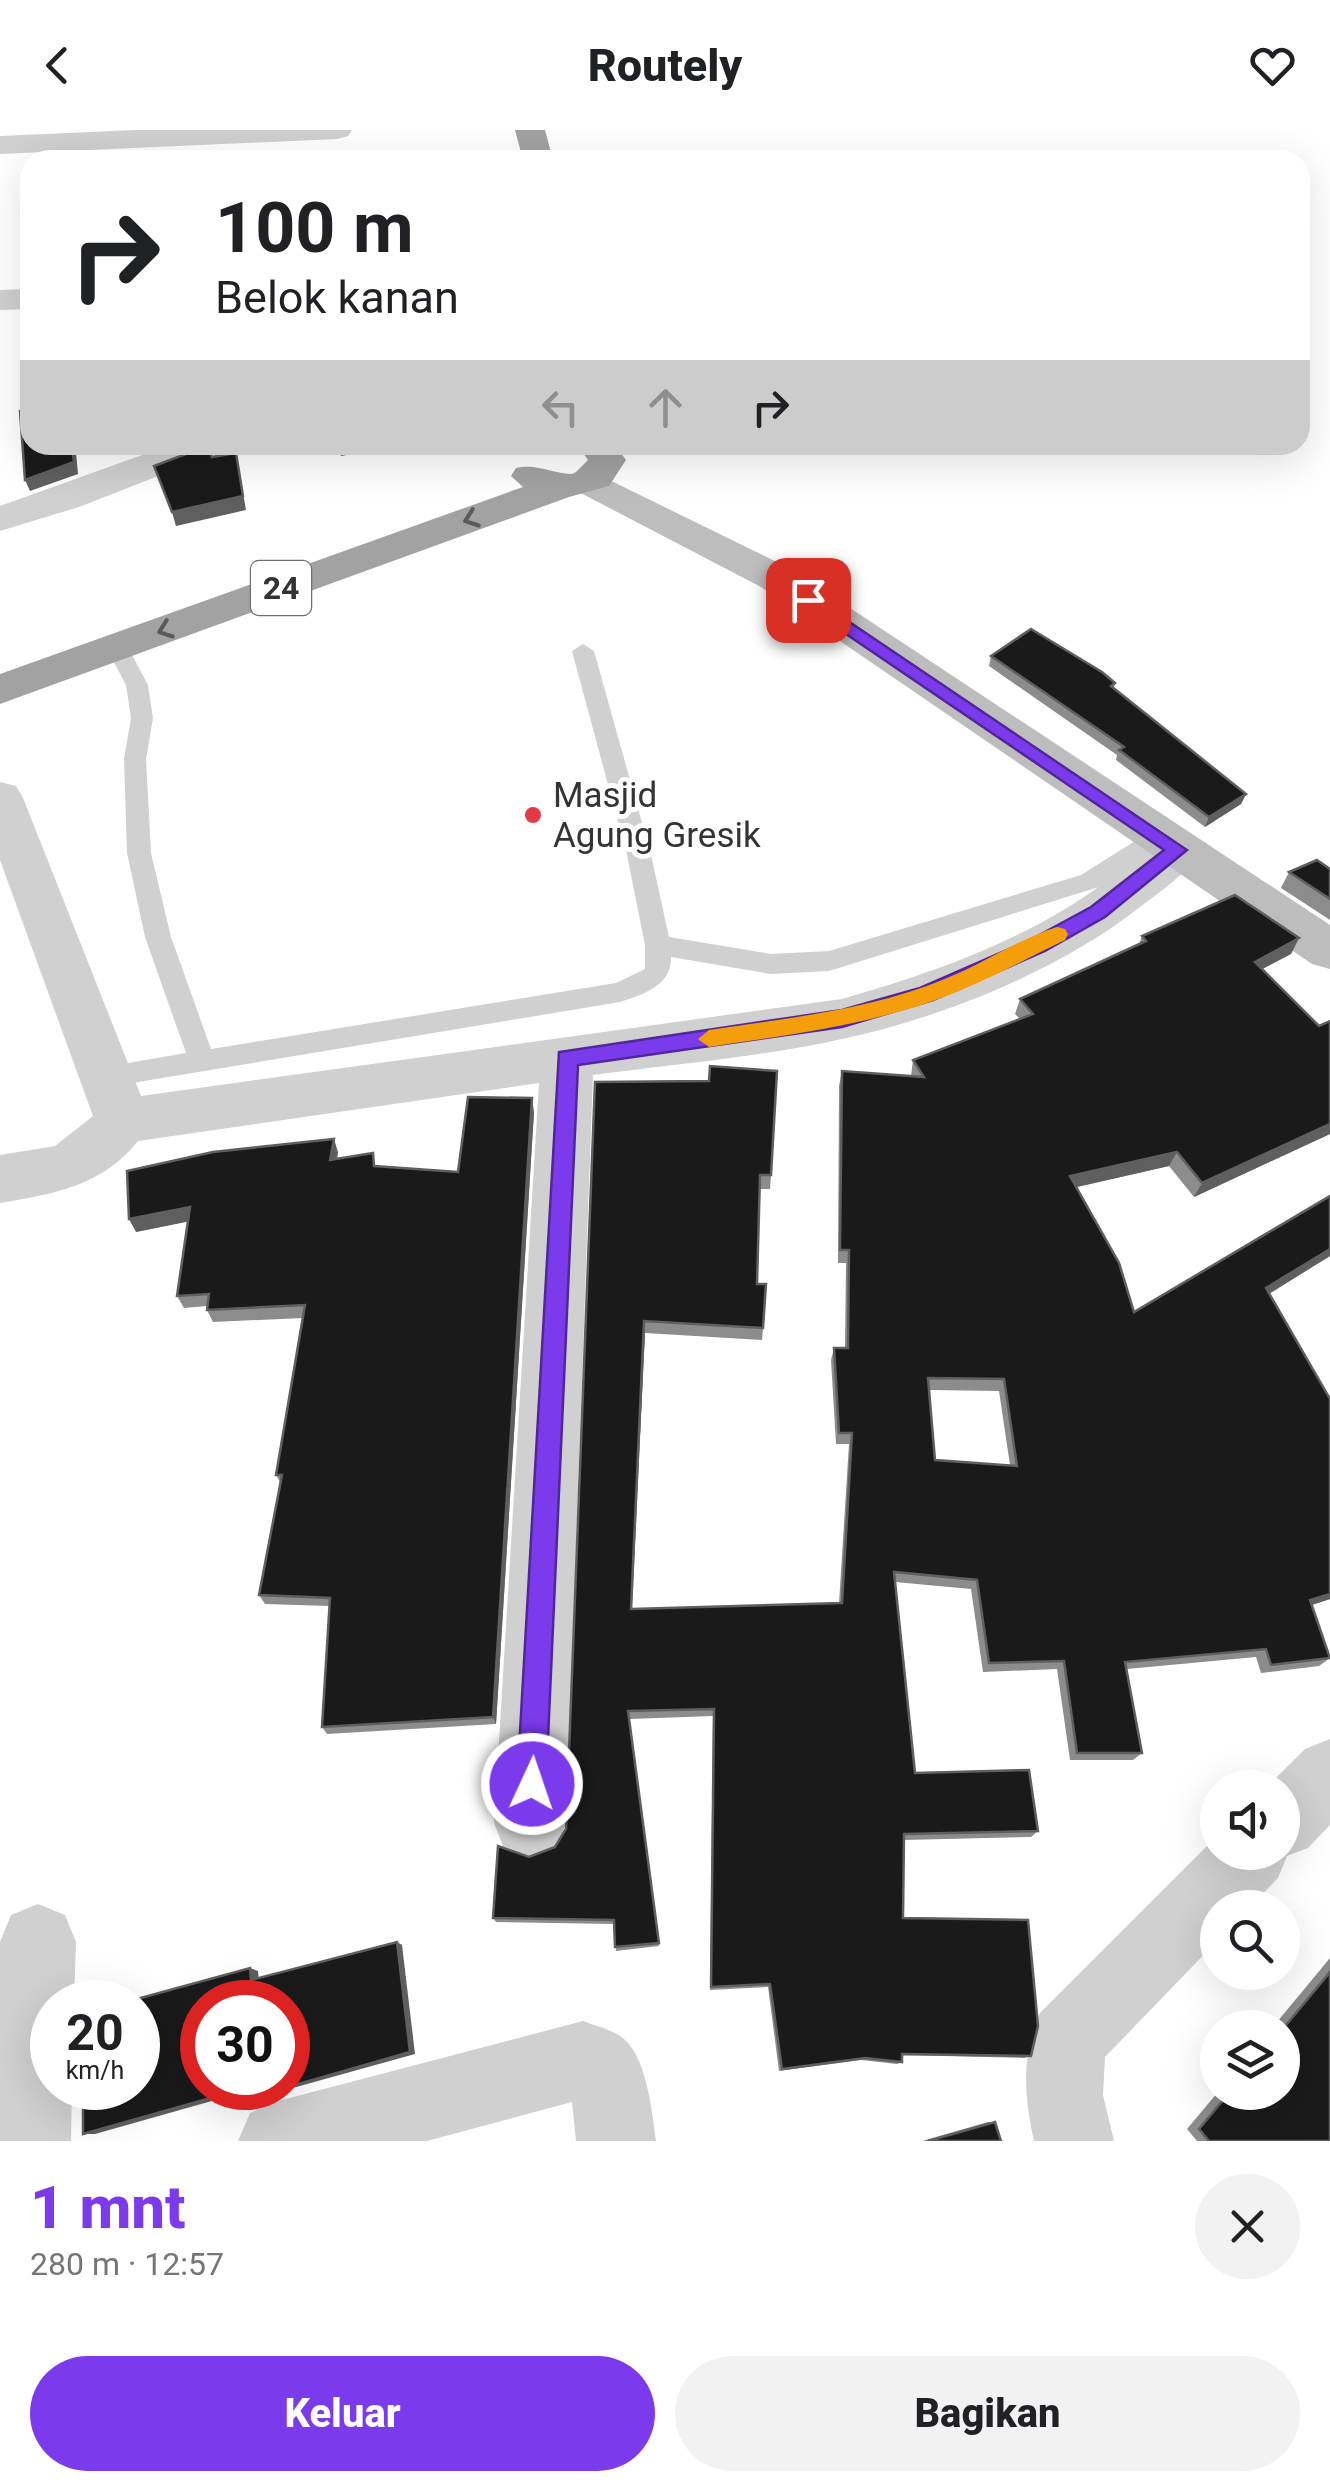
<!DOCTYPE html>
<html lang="id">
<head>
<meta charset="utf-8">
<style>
	body { margin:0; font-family:Roboto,sans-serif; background:#f2f2f2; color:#202124; height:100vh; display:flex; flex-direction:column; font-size:38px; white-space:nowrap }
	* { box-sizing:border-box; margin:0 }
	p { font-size:32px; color:#757577 }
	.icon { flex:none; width:55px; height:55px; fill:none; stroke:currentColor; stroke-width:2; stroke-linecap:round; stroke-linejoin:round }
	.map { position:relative; height:2011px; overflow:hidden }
	.details { display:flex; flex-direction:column; background:#fff; flex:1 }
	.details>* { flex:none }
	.banner { position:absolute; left:20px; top:20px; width:1290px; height:305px; border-radius:30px; box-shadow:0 10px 40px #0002; background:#fff; color:#202124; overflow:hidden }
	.fabs { position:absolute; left:1200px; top:1640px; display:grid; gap:20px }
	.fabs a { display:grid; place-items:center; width:100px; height:100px; border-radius:50%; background:#fff; box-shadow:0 10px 40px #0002; font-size:50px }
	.speed { position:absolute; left:30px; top:1850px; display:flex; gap:20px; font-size:50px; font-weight:700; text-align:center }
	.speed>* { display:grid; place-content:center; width:130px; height:130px; border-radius:50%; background:#fff; box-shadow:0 10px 40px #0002; line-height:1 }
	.speed small { font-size:25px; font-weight:400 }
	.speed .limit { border:15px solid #d22; background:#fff; color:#111 }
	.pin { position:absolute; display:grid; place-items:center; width:85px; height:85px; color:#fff; margin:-42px; border-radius:20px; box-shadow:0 5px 15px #0006 }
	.me { position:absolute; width:110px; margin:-55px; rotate:3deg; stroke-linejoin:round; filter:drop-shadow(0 0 8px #0008) }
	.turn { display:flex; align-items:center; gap:35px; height:210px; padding:0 30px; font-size:45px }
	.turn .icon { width:130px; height:130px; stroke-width:2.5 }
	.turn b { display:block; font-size:70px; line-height:85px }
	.lanes { display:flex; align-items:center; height:95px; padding:0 30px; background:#0003; justify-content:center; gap:50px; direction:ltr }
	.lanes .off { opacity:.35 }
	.round { display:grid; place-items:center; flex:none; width:105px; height:105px; border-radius:52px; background:#f2f2f2 }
	.summary { display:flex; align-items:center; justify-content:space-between; height:170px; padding:0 30px }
	h1 { font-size:60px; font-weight:800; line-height:75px; color:#7c3aed }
	.action { display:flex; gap:20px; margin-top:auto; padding:20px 30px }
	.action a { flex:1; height:115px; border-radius:60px; background:#7c3aed; color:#fff; font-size:40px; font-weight:800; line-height:115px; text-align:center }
	.action a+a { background:#f2f2f2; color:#202124 }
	header { display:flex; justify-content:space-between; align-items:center; height:130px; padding:0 30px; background:#fff; font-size:45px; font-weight:800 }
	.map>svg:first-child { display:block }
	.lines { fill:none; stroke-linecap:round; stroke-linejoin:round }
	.service { fill:#d0d0d0; fill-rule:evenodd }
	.minor { fill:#d0d0d0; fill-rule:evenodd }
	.secondary { fill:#bdbdbd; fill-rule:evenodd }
	.trunk { fill:#a2a2a2; fill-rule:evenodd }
	.wall { fill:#8c8c8c; fill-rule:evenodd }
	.shaded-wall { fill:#5f5f5f }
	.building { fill:#1a1a1a; stroke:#5f5f5f; stroke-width:2.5; fill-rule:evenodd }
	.oneway { stroke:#5a5a5a }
	.route { fill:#7c3aed; stroke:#51269a; stroke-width:2.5 }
	.slow { fill:#f59e0b }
	.poi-dot { fill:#e63946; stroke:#fff; stroke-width:4 }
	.labels { text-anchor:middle; stroke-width:10; stroke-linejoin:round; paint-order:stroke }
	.shield { fill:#fff; stroke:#707070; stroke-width:2.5 }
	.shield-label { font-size:32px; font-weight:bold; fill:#333 }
	.poi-label { font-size:35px; fill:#333; stroke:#fff; text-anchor:start }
</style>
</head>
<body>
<header><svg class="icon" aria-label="back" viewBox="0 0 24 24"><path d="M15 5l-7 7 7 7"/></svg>Routely<svg class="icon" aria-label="heart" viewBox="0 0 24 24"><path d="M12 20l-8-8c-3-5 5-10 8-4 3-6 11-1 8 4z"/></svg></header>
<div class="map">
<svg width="1330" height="2011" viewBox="0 0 1330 2011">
	<rect width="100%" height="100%" fill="#fff"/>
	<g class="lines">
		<path class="service" d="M 117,510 L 125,512 L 148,555 L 153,588 L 146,629 L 151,723 L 171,807 L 211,919 L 616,853 L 645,839 L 645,815 L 627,725 L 572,521 L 583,514 L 594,521 L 651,725 L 669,807 L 771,824 L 829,821 L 1081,745 L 1151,701 L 1167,701 L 1171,707 L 1099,757 L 829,841 L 771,844 L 671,827 C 672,855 644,864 620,872 L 108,957 L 99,954 L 95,946 L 99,938 L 186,923 L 145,807 L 127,723 L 124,629 L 131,588 L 126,555 L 106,517 Z"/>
		<g class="minor">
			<polygon points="135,0 352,0 348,6 337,9 0,24 0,6"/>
			<polygon points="30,159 30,179 0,180 0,160"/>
			<polygon points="170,315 223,315 217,323 79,377 0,401 0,376"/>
			<path d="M 0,652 L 16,656 L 23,668 L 141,966 L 842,869 C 929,844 1015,814 1090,763 C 1122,741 1154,696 1194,708 L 1201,720 C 1188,743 1161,761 1140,777 C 1060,840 942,888 842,909 C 761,927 675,934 593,945 L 566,1693 L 556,1719 L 530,1729 L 504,1719 L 494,1693 L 539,953 L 138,1011 C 102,1056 54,1064 0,1073 L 0,1025 L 55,1016 L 93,986 L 0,730 Z"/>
			<path d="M 1330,1609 L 1330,1695 L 1308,1718 L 1287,1726 L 1278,1748 L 1249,1778 L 1218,1778 L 1218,1810 L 1105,1927 L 1103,1965 L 1114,2011 L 1034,2011 C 1024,1965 1021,1927 1040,1883 L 1218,1705 L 1218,1722 L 1282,1722 L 1282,1658 L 1266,1658 L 1305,1619 Z"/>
			<polygon points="38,1774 65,1785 76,1812 74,1872 52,1872 52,1958 72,1958 71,2011 0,2011 0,1812 11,1785"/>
			<path d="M 583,1891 C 595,1896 610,1899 620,1906 C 647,1923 652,1983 656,2011 L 576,2011 L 572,1972 L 427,2011 L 238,2011 L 250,1983 L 278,1971 Z"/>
		</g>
		<polygon class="secondary" points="587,339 791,439 1330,795 1330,839 1312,834 761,457 573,359 568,351 573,343"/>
		<g class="trunk">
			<polygon points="515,0 545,0 553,30 523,30"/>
			<path d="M 577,315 L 615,315 L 626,330 L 609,356 L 569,367 L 0,574 L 0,544 L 523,357 L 511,346 L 516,338 C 537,333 553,344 574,344 L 588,330 Z"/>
		</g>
	</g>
	<g class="wall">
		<polygon points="991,526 1115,553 1114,558 1246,664 1241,674 1205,697 1116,630 1117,625 989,536"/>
		<polygon points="1330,739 1330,790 1281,758 1289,742"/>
		<path d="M 1142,806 L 1299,808 L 1291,824 L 1262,839 L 1319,896 L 1330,891 L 1330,1004 L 1194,1067 L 1169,1036 L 1076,1057 L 1134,1182 L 1330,1066 L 1330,1126 L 1269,1164 L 1330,1469 L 1312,1475 L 1330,1528 L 1319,1536 L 1261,1543 L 1256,1527 L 1127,1539 L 1142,1623 L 1133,1630 L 1070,1630 L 1057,1539 L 983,1542 L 971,1459 L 895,1452 L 915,1643 L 1038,1701 L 1031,1707 L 904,1710 L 903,1788 L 1031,1926 L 1024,1928 L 902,1925 L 902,1932 L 897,1934 L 861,1930 L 779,1941 L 768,1857 L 710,1860 L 713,1586 L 629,1589 L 659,1816 L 616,1821 L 614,1794 L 496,1792 L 493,1788 L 529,1727 L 555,1717 L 566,1699 L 595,952 L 771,1045 L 770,1059 L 759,1059 L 757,1154 L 763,1198 L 762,1210 L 645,1203 L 632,1479 L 839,1473 L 849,1314 L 836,1314 L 831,1230 L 834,1218 L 845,1218 L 846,1133 L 838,1133 L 839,956 L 842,941 L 911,946 L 913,930 L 1020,889 L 1015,884 L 1020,869 L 1139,814 ZM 929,1260 L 999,1261 L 1010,1335 L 935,1330 Z"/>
		<polygon points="534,982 496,1594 327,1604 322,1597 330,1476 265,1474 259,1465 280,1352 276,1345 303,1188 213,1192 207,1180 207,1176 184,1178 177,1166 188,1091 136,1102 338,1022 337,1029 377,1036 458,1042"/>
		<polygon points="1330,1828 1330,2011 1197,2011 1187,1999 1218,1962 1282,1962 1282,1898 1272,1898"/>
		<polygon points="988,1992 995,1992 1001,2011 922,2011"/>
	</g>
	<g class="shaded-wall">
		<polygon points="72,315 109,315 76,322 78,344 30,361 25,350"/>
		<polygon points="144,315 159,315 146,320"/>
		<polygon points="338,315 398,315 341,326"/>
		<polygon points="236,323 246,380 176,396 172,382"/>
		<polygon points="1246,664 1241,674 1205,697 1209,687"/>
		<polygon points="1299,808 1291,824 1247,847 1255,832"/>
		<polygon points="532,968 534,982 496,1594 493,1587"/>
		<polygon points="1330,994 1330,1004 1194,1067 1202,1053"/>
		<polygon points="334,1009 338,1022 334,1043 330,1030"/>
		<polygon points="1177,1022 1169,1036 1064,1060 1070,1046"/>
		<polygon points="190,1077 196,1090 136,1102 129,1089"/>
		<polygon points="1330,1119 1330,1126 1257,1171 1266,1158"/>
		<polygon points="644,1191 645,1203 631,1488 631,1479"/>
		<polygon points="1330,1464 1330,1469 1299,1479 1310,1470"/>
		<polygon points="397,1812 402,1815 415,1924 289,1959 281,1958"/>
		<polygon points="250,1838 258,1841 259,1853 251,1850"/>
		<polygon points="246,1958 258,1958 95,2004 83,2004"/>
	</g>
	<g class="building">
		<polygon points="30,280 30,315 72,315 74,332 25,350 20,281"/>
		<polygon points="207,316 212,327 236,323 243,366 172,382 154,336"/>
		<polygon points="1031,499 1102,542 1115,553 1111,556 1246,664 1209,687 1119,620 1124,617 991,526"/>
		<polygon points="1317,730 1330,739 1330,769 1289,742"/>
		<path d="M 1235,765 L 1299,808 L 1255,832 L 1319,896 L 1330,891 L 1330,994 L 1202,1053 L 1177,1022 L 1070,1046 L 1119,1133 L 1134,1182 L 1330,1066 L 1330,1119 L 1266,1158 L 1330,1269 L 1330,1464 L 1310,1470 L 1330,1528 L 1271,1535 L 1266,1519 L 1125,1532 L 1142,1623 L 1077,1623 L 1064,1531 L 989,1533 L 977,1450 L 894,1442 L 915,1643 L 1029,1640 L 1038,1701 L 904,1704 L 903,1788 L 1028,1790 L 1038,1896 L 1031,1926 L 902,1924 L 902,1932 L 865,1928 L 782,1939 L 770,1854 L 711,1857 L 714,1579 L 628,1581 L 659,1813 L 615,1817 L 614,1790 L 493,1788 L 498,1716 L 529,1727 L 555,1717 L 566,1699 L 595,952 L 709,951 L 710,936 L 777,941 L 771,1045 L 760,1045 L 757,1154 L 766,1154 L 763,1198 L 644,1191 L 631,1479 L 842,1473 L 852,1303 L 839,1303 L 834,1218 L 848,1218 L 849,1120 L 840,1120 L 842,941 L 924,947 L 913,930 L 1033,884 L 1020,869 L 1146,811 L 1142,806 ZM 928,1248 L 1004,1249 L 1017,1336 L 935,1330 Z"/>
		<polygon points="468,967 532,968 493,1587 322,1597 330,1468 259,1465 282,1345 276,1345 305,1175 207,1180 209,1164 177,1166 190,1077 129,1089 127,1041 213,1022 334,1009 330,1030 373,1023 374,1036 458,1042"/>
		<polygon points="397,1812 410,1922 288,1957 288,1872 202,1872 202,1958 246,1958 83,2004 83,1958 138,1958 138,1872 126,1872 250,1838 251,1850"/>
		<polygon points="1330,1842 1330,2011 1209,2011 1199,1999 1230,1962 1282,1962 1282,1900"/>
		<polygon points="995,1992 1001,2011 928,2011"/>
	</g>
	<defs><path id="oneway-chevron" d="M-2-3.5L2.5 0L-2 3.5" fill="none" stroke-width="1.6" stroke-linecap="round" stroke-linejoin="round" transform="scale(2.5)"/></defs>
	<g class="oneway">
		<use href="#oneway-chevron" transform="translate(471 389) rotate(160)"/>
		<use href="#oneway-chevron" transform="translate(165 500) rotate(160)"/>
	</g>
	<polygon class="route" points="808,464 1187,720 1105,787 1045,821 933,870 842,897 578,935 546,1654 542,1665 532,1669 521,1665 517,1654 559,922 842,880 920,858 1030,810 1091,777 1164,720 802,474 802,466"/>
	<path class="slow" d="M 1057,797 L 1065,799 L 1068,804 L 1065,810 C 1030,827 995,846 959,861 C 879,894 794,904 709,917 L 698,909 L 709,900 C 789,888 869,880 945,849 C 983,834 1018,809 1057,797 Z"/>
	<circle class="poi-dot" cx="533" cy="685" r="10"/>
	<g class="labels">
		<rect class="shield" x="251" y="431" width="60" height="54" rx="8"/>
		<g class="shield-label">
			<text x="281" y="469">24</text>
		</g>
		<g class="poi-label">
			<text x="553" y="677">Masjid<tspan x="553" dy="40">Agung Gresik</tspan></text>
		</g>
	</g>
</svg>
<div class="fabs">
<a><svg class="icon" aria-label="sound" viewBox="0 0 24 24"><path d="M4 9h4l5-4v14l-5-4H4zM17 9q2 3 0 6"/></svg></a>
<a><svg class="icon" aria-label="search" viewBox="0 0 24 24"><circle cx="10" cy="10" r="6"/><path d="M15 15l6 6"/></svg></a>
<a><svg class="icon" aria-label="layers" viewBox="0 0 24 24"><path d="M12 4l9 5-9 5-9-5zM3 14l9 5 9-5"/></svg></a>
</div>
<div class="speed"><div>20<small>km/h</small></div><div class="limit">30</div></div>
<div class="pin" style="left:808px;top:470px;background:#d93025"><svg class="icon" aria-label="arrive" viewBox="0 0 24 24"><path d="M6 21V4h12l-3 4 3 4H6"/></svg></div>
<svg class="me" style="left:532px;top:1654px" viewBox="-20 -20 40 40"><circle r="17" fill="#7c3aed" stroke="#fff" stroke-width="3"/><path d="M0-11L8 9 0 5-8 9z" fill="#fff"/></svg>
<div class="banner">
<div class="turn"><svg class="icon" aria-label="right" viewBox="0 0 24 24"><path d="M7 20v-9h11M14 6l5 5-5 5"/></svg><div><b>100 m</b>Belok kanan</div></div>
<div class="lanes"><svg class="icon off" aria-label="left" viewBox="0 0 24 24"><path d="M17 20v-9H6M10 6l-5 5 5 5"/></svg><svg class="icon off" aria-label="ahead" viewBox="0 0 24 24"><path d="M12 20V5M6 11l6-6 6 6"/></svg><svg class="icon" aria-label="right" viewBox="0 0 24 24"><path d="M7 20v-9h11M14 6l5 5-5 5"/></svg></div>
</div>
</div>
<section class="details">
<div class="summary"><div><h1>1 mnt</h1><p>280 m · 12:57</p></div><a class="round"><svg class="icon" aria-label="close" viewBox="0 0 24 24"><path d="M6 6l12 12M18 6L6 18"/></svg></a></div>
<div class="action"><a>Keluar</a><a>Bagikan</a></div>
</section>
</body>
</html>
